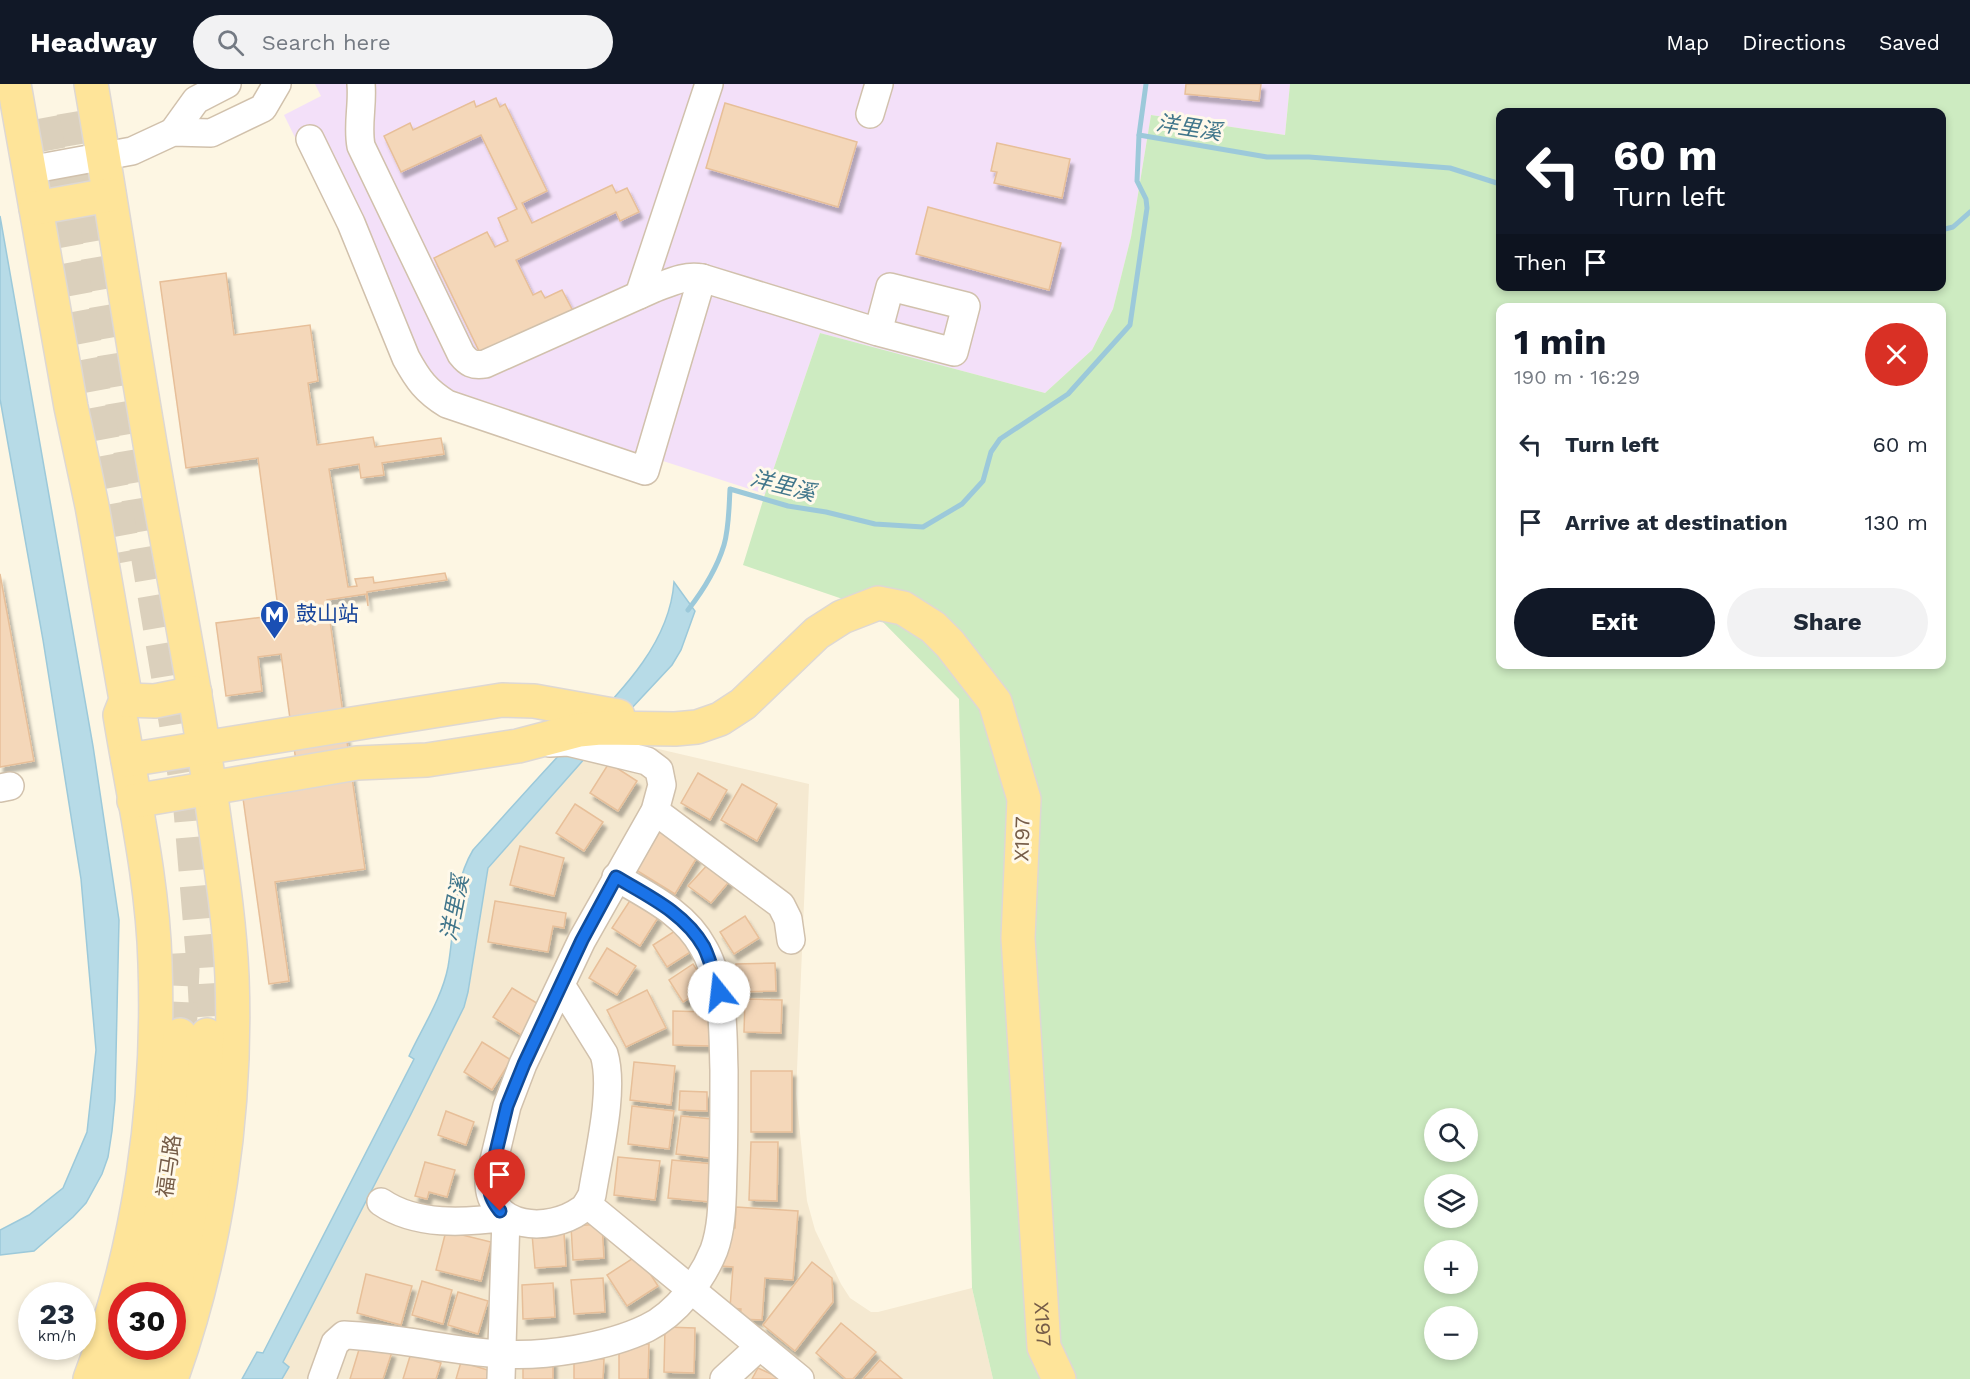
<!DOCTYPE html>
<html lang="en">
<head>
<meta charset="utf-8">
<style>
	body { margin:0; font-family:"Work Sans","Noto Sans SC",sans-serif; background:#f2f2f3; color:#1f2937; height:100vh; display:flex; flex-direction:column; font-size:22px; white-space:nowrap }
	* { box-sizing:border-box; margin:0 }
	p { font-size:20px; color:#747a83 }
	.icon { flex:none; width:33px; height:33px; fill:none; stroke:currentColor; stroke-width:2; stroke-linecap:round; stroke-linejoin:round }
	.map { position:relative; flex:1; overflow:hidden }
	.drawer { position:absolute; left:1496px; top:219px; width:450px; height:366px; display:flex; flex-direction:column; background:#fff; border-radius:12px; box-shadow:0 3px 9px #0003 }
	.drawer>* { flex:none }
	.hud { position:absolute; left:1496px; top:24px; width:450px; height:183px; border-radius:12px; box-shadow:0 3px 9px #0003; background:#111827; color:#fff; overflow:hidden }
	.controls { position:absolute; left:1424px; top:1024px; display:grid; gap:12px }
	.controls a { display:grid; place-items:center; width:54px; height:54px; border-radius:50%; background:#fff; box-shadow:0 3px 9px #0003; font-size:30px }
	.speed { position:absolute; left:18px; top:1198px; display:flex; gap:12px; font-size:30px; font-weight:700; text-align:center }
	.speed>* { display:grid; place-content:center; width:78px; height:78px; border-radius:50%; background:#fff; box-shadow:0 3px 9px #0003; line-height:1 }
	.speed small { font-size:15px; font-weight:400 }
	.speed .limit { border:9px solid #d22; background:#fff; color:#111 }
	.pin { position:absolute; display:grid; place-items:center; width:51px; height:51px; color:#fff; margin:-62px -26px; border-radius:50% 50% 50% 0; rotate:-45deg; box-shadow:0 0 6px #0007 }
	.pin .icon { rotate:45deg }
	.me { position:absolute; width:66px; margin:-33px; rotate:344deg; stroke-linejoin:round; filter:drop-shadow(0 0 4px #0008) }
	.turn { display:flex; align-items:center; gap:21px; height:126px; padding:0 18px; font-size:27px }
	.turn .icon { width:78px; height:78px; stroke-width:2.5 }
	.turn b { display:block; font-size:42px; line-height:51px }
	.then { display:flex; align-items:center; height:57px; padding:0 18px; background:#0003; gap:12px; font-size:22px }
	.round { display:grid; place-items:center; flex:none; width:63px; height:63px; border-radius:32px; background:#f2f2f3 }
	.head { display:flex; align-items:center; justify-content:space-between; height:102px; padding:0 18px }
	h1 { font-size:36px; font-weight:700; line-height:45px; color:#111827 }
	.primary-button { display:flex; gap:12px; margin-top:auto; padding:12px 18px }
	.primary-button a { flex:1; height:69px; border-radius:36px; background:#111827; color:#fff; font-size:24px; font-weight:700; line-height:69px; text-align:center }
	.primary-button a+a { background:#f2f2f3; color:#1f2937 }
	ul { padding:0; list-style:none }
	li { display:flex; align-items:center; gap:18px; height:78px; padding:0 18px }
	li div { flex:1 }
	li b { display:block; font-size:22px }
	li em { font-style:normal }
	header { display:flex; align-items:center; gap:36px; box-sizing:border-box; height:84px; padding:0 30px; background:#111827; color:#fff }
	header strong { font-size:28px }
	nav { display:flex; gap:33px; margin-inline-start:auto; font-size:21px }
	.search { width:420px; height:54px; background:#f2f2f3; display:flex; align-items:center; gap:15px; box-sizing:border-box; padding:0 21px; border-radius:33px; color:#747a83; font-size:22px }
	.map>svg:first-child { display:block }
	.residential { fill:#f5e9d1 }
	.education { fill:#f3e0f9 }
	.green { fill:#cdebc1; fill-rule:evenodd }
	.water { fill:#b7dbe7; stroke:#9cc9da; stroke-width:1.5 }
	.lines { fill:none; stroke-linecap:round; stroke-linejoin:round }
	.stream { stroke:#9cc9da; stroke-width:5 }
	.building { fill:#f4d7b9; stroke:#e7bf99; stroke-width:1.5; filter:url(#shadow) }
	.major-tunnel { stroke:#dbd0bc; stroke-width:33; stroke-dasharray:33 16; stroke-linecap:butt }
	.minor-casing { stroke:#d1c1ac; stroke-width:30 }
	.major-casing { stroke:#ded8d3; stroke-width:36 }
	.minor { stroke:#fff; stroke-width:27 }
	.major { stroke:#fee499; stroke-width:33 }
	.route-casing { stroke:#114b97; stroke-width:15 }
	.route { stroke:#1a73e8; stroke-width:10 }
	.labels { text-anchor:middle; stroke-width:6; stroke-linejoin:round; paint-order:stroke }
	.transit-label { font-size:21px; fill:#164399; stroke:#fff9ea; text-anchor:start }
	.street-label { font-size:21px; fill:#765d48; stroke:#fff9ea }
	.water-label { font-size:22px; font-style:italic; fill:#41768b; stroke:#fff9ea }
</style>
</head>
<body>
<header>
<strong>Headway</strong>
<div class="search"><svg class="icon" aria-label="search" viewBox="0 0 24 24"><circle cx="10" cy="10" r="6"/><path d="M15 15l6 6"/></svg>Search here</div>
<nav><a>Map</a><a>Directions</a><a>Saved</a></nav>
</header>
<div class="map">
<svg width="1970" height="1295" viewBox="0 0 1970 1295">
	<defs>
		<filter id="shadow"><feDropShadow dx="3.5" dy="6" stdDeviation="1.5" flood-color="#0004"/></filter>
	</defs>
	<rect width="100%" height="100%" fill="#fdf6e3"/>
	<polygon class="residential" points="637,660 809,700 796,1010 807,1117 815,1146 841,1200 850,1214 871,1228 878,1228 972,1204 993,1295 282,1295 289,1283 282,1279 375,1098 468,908 488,785 586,673"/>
	<polygon class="education" points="315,0 1290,0 1285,51 1151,31 1131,153 1113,225 1092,266 1045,309 820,249 765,410 453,309 442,331 422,319 406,301 393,278 337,139 284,31 321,12"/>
	<path class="green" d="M 1290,0 L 1970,0 L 1970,1295 L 993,1295 L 972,1204 L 959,615 L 869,524 L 743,481 L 765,410 L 820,249 L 1045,309 L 1092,266 L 1113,225 L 1131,153 L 1151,31 L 1285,51 ZM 1500,28 L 1941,28 L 1941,202 L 1500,202 ZM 1500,224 L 1941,224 L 1941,580 L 1500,580 ZM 1434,1035 L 1467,1035 L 1467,1068 L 1434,1068 ZM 1434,1101 L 1467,1101 L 1467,1134 L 1434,1134 ZM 1434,1167 L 1467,1167 L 1467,1200 L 1434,1200 ZM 1434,1233 L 1467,1233 L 1467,1266 L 1434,1266 Z"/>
	<g class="water">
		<polygon points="0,132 93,662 119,836 115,1016 112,1047 108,1073 102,1090 86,1119 73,1133 34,1167 0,1171 0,1146 29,1131 63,1104 87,1048 96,966 81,795 43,556 0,315"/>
		<path d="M 674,498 L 695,527 L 681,566 L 672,581 L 586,673 L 488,784 L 468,908 L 464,923 L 411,1030 L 283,1278 L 289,1283 L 282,1295 L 242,1295 L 257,1268 L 263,1269 L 414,975 L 409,972 C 422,944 442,914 448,883 C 455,844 452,801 473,766 C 503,733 532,700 563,667 C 608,619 669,568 674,498 Z"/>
	</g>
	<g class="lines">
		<g class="stream">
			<polyline points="1139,51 1146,0"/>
			<polyline points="1941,146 1953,143 1970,128"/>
			<path d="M 688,526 C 702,508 717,484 724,461 C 729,444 729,423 730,405 L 788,422 L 826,428 L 875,440 L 923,443 L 962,420 L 983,397 L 991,368 L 1000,355 L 1068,310 L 1130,241 L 1147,124 L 1146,115 L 1137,97 L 1139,51 L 1267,73 L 1309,73 L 1450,84 L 1500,100"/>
		</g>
	</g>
	<g class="building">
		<polygon points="1186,0 1261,0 1259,17 1185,10"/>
		<polygon points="496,14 500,23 505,20 547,107 522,119 532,139 612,101 616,109 627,104 639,128 620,137 616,128 516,176 533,211 541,207 545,214 562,206 574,229 482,273 434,174 487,148 495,163 508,157 498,134 517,125 481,51 401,88 384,52 410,39 413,46 474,17 476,23"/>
		<polygon points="725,19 857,58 838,123 706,84"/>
		<polygon points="997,59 1070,75 1062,114 994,99 997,88 991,87"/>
		<polygon points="928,123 1061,159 1049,206 916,170"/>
		<polygon points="226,189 234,251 310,241 318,297 308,299 317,361 373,353 375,363 441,354 444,370 382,379 384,391 361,394 359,380 329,385 348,503 357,502 355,495 373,493 374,499 445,489 447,496 367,508 368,522 366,510 327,516 365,785 275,798 289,897 269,900 241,700 298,692 281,570 258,573 262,607 226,612 216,539 279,531 258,374 186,384 160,198"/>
		<polygon points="0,490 34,677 0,683"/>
		<polygon points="609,679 637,697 618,727 590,709"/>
		<polygon points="698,689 727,706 710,736 681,719"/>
		<polygon points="742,700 777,720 757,757 721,736"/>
		<polygon points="575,720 603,738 584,767 556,749"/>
		<polygon points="663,742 702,765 675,810 636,786"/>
		<polygon points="520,762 564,774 554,812 510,801"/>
		<polygon points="711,777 733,793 711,819 688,802"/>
		<polygon points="631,815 659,832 640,862 612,844"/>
		<polygon points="495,817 566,829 564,844 553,842 548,868 488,858"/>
		<polygon points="745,832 759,854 734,870 720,848"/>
		<polygon points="678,845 692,867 667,883 653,861"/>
		<polygon points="607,864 636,882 617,911 589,894"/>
		<polygon points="775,879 776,907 736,908 736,880"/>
		<polygon points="693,880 708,903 683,918 669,896"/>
		<polygon points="512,904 540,921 521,951 493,933"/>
		<polygon points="647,906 666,944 626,963 607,926"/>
		<polygon points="745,915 782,916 781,949 744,948"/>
		<polygon points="673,927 711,928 710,962 673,961"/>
		<polygon points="482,958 511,976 492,1006 464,988"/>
		<polygon points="634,978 675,982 671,1021 630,1016"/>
		<rect x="751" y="987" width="41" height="61"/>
		<polygon points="680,1007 707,1008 707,1027 679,1026"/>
		<polygon points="632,1022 674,1027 669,1065 628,1060"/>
		<polygon points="446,1027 474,1038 466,1061 438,1051"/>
		<polygon points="681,1032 722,1036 717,1075 676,1070"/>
		<polygon points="751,1058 778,1058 777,1117 749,1116"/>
		<polygon points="618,1073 660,1077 655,1116 614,1111"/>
		<polygon points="672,1076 714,1080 710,1118 668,1114"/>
		<polygon points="425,1078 455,1086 447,1113 429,1108 427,1115 415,1112"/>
		<polygon points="736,1123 798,1127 793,1196 765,1194 762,1236 740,1235 741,1225 730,1224 733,1183 720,1182 723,1143 735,1144"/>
		<polygon points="602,1140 604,1174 573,1176 571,1142"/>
		<polygon points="446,1147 491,1158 481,1197 436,1186"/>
		<polygon points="564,1149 566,1182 535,1184 532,1150"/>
		<polygon points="638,1171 658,1202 627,1222 607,1191"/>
		<polygon points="812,1178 832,1194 833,1218 795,1267 763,1241"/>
		<polygon points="366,1190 412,1202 401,1241 357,1229"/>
		<polygon points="603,1194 605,1228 574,1230 571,1196"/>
		<polygon points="422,1197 452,1206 443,1240 412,1231"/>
		<polygon points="553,1199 555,1233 523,1235 522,1201"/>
		<polygon points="458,1208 488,1217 478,1250 448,1241"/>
		<polygon points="841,1239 876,1268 853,1295 846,1295 816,1269"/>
		<polygon points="665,1243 695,1244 694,1289 664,1288"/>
		<polygon points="361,1259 392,1268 383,1295 350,1295"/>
		<polygon points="619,1259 649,1260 648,1295 619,1295"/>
		<polygon points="411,1269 441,1279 436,1295 403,1295"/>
		<polygon points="574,1274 604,1275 603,1295 574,1295"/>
		<polygon points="523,1275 553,1276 553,1295 523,1295"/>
		<polygon points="880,1276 902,1295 863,1295"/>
		<polygon points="461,1278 491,1287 489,1295 456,1295"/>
		<polygon points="758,1284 782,1295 752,1295"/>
	</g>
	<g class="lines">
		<g class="major-tunnel">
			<polyline points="73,28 190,726 203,881 207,951"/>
			<polyline points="43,34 126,478"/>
			<polyline points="180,951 183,886 182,867"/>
		</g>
		<defs>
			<g id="minor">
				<path d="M 361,0 C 363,21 357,41 361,62 L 461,270 C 468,279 473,282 485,280 L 655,204 C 671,198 685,191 702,194"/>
				<polyline points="870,30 879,0"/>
				<polyline points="173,48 196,16 227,0"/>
				<path d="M 310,55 L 351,139 L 406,274 C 418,296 426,307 447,320 L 645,387 L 702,194 L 878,248 L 954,268 L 966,222 L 890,203 L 878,248"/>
				<polyline points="29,86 132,67 173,48 211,49 263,24 277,0"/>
				<polyline points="639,211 709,0"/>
				<path d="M 550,659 L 568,658 L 647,677 L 659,686 L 662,701 L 655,727 L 582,856 L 523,980 L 507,1022 L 489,1097 C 489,1146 549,1149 581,1126 C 586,1123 589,1116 592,1111 C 598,1072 615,1006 604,970 L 561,901"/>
				<polyline points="0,704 10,702"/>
				<polyline points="655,727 781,821 788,835 791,856"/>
				<path d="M 381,1118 C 416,1142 465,1139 506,1133 L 501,1295"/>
				<polyline points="587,1120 800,1295"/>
				<path d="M 322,1295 L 335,1259 L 344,1251 C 397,1253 449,1267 501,1270 C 544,1273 608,1263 647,1244 C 676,1230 702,1196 714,1166 C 723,1141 722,1112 723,1086 C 724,1053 724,1019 724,986 C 723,961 724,935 719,910 C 716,894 711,876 703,863 C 685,829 648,812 616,793"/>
				<polyline points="724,1295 759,1263"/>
			</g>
			<g id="major">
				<path d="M 14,0 L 71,323 L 92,422 L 126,616 L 120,631 C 133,711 153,798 155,879 C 160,1019 140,1164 90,1295"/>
				<path d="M 91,0 C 115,139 135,278 160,417 C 180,527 201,637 216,748 C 223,796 230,844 232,893 C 237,1027 217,1168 171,1295"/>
				<polyline points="36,124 109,111"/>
				<polyline points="126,616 155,617 195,609"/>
				<polyline points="128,676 502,616 534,617 618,632"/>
				<path id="s1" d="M 134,717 L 357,679 L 427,676 L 518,662 L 579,646 L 600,644 L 675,645 L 697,643 L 720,635 L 743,620 L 817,549 L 842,533 L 878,519 L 903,524 L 933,543 L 950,560 L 995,618 L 1024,715 L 1018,854 L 1044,1263 L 1059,1295"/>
				<path d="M 143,1212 C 167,1127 175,1039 180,951"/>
				<path d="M 172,1212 C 195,1126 202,1039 207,951"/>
				<polyline points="117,1295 128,1263"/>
				<polyline points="146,1295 158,1263"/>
			</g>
		</defs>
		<use href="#minor" class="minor-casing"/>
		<use href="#major" class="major-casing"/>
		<use href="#minor" class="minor"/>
		<use href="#major" class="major"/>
	</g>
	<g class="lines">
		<defs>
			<path id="route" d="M 500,1127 C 492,1117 489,1110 489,1097 L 507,1022 L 524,980 L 582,856 L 616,793 C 648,812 685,829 704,863 C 711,877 714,893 719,908"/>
		</defs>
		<use href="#route" class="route-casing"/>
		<use href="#route" class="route"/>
	</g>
	<defs>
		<symbol id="metro-pin" viewBox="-11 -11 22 30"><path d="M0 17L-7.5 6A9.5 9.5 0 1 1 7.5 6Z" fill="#1a4fb4" stroke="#fff9ea"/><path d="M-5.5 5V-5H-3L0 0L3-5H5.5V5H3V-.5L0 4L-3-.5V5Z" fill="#fff"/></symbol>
	</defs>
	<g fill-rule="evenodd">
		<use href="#metro-pin" x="258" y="514" width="33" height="45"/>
	</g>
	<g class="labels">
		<g class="transit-label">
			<text x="296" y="537">鼓山站</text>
		</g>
		<g class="street-label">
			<text transform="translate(1022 755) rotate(-88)" y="7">X197</text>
			<text transform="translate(169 1082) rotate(-82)" y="7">福马路</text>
			<text dy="7" stroke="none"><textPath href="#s1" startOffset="1578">X197</textPath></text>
		</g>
		<g class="water-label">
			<text transform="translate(1189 43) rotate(9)" y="8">洋里溪</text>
			<text transform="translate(783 401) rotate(14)" y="8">洋里溪</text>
			<text transform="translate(454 824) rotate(-79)" y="8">洋里溪</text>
		</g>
	</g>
</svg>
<div class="controls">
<a><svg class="icon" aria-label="search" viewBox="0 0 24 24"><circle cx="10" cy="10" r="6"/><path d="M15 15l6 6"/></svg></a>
<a><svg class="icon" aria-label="layers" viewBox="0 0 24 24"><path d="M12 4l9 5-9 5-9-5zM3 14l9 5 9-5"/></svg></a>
<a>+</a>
<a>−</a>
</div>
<div class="speed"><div>23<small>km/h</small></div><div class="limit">30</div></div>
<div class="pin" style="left:500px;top:1127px;background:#d93025"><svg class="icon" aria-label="arrive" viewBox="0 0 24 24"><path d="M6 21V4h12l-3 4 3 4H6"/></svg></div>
<svg class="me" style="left:719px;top:908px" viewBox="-20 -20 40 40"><circle r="19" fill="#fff"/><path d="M0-13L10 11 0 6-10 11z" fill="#1a73e8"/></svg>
<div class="hud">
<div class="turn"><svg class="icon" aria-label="left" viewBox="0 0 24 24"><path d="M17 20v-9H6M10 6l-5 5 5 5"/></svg><div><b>60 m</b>Turn left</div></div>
<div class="then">Then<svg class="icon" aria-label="arrive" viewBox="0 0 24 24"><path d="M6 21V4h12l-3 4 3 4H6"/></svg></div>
</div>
<section class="drawer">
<div class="head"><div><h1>1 min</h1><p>190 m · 16:29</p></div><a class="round" style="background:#d93025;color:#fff"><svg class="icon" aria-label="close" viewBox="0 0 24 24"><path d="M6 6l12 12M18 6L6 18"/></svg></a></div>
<ul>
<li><svg class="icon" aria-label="left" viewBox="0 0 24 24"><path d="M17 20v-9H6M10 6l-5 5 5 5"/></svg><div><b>Turn left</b></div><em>60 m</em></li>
<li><svg class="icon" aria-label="arrive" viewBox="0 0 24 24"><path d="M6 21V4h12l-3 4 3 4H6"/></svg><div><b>Arrive at destination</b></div><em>130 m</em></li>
</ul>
<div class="primary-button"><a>Exit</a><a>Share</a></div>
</section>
</div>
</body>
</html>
